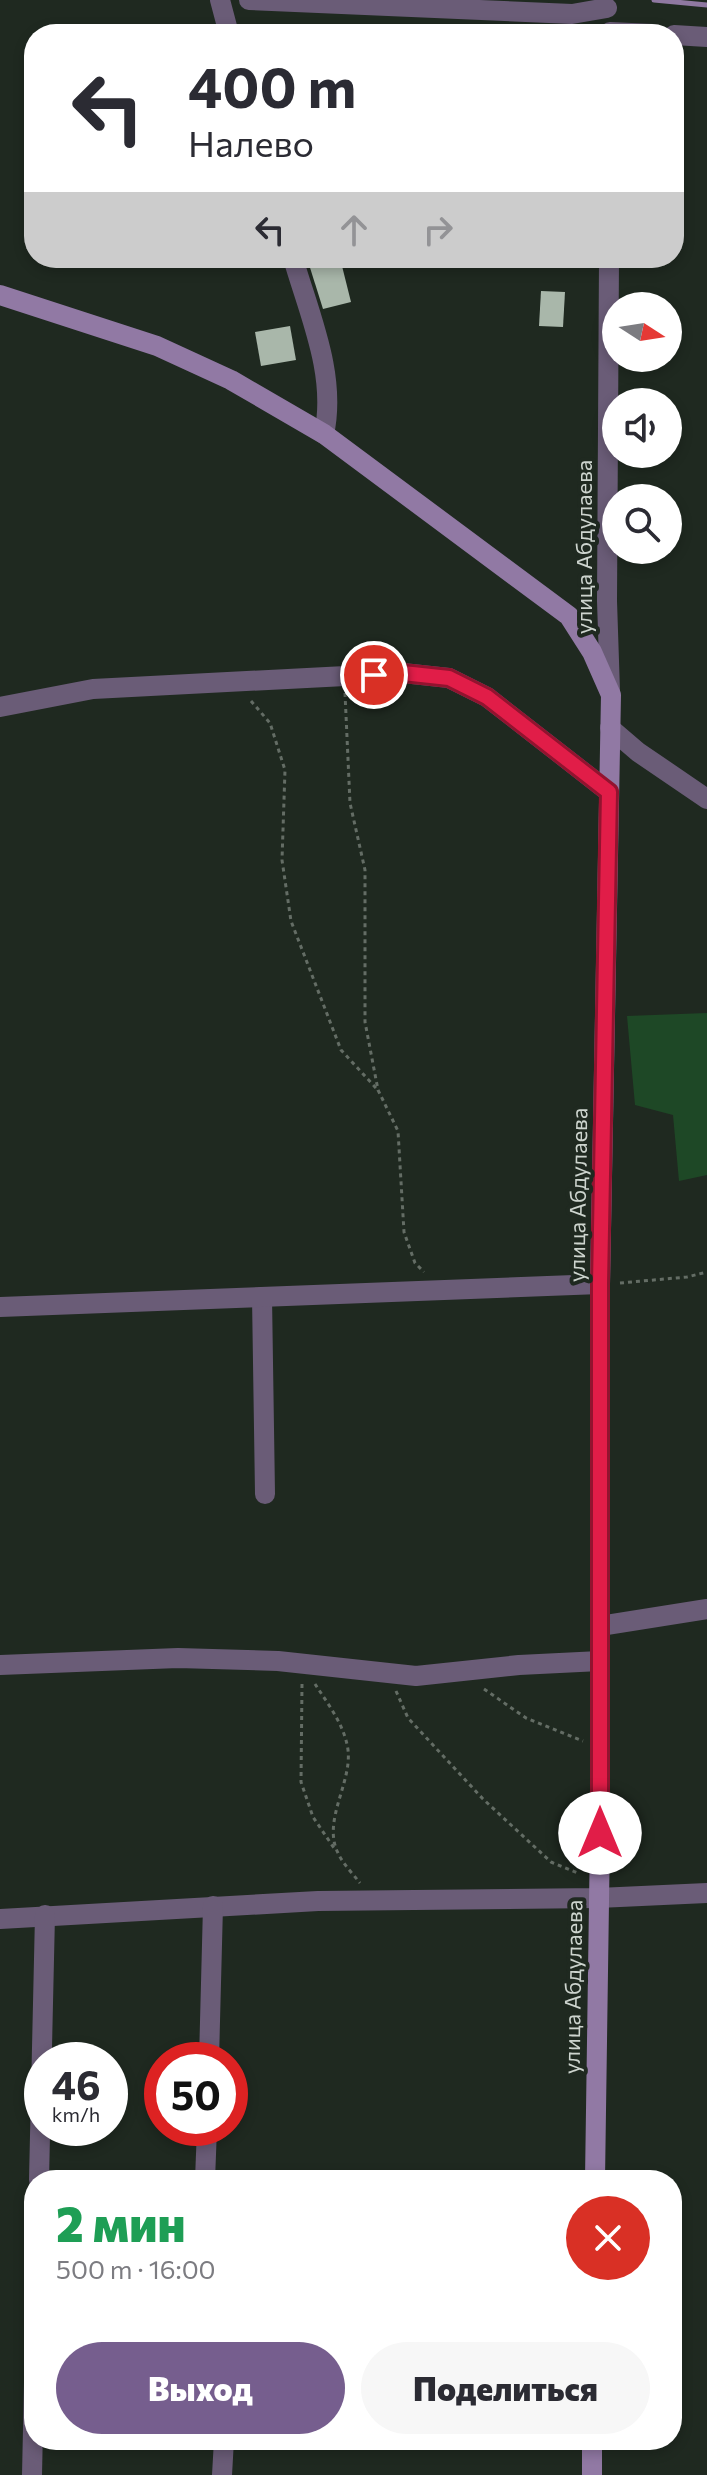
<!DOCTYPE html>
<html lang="ru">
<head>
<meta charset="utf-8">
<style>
	body { margin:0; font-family:Commissioner,sans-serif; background:#f7f7f7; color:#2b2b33; height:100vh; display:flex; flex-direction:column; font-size:30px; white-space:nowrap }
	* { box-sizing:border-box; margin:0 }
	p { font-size:26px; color:#7c7c81 }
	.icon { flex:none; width:44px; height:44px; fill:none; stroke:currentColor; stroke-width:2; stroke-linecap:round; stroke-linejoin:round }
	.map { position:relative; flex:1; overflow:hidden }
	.details { position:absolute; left:24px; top:2170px; width:658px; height:280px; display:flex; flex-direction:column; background:#fff; border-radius:32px; box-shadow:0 4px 12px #0003 }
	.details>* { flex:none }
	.banner { position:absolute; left:24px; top:24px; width:660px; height:244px; border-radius:32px; box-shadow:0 4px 12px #0003; background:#fff; color:#2b2b33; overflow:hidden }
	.needle { width:52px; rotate:102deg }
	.tools { position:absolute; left:602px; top:292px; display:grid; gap:16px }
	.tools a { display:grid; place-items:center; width:80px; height:80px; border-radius:50%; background:#fff; box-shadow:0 4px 12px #0003; font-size:40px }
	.speed { position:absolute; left:24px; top:2042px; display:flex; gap:16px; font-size:40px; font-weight:700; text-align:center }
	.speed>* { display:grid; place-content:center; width:104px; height:104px; border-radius:50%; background:#fff; box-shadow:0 4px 12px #0003; line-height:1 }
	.speed small { font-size:20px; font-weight:400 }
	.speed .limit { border:12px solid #d22; background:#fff; color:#111 }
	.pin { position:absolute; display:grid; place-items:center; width:68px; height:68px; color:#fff; margin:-34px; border:4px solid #fff; border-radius:50%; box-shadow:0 2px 8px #0007 }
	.me { position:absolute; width:88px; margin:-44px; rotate:0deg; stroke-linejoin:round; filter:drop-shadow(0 0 6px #0008) }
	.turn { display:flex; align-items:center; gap:28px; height:168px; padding:0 32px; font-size:36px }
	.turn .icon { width:104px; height:104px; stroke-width:2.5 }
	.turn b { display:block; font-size:56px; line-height:68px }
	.lanes { display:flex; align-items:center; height:76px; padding:0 32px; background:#0003; justify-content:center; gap:40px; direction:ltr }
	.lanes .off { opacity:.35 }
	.round { display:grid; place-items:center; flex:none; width:84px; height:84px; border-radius:42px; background:#f7f7f7 }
	.headline { display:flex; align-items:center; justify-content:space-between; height:136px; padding:0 32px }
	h1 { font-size:48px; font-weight:800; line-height:60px; color:#1e9e55 }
	.action { display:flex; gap:16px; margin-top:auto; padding:16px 32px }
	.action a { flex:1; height:92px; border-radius:48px; background:#765e8e; color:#fff; font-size:32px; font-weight:800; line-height:92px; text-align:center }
	.action a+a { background:#f7f7f7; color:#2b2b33 }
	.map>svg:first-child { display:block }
	.green { fill:#1e4826 }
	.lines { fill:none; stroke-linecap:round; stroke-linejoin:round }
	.stream { stroke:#8f78a1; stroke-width:5 }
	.building { fill:#a9b7aa }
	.path { stroke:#646d65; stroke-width:3; stroke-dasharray:4 4; stroke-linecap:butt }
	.minor { stroke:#6a5c77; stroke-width:20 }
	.secondary { stroke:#9179a4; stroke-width:20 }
	.route-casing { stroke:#92132f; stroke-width:20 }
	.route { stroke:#e11d48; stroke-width:14 }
	.labels { text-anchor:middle; stroke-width:8; stroke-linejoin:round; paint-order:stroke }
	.street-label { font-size:22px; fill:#cdd4ce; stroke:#1f2920 }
</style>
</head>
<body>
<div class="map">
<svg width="707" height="2475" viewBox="0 0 707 2475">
	<rect width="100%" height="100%" fill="#1f2920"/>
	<polygon class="green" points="707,1013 707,1175 679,1181 673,1115 635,1105 627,1016"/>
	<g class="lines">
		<polyline class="stream" points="654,0 707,5"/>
	</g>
	<g class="building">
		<polygon points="307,258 340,258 351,302 323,309"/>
		<polygon points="541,291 565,292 563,327 539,326"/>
		<polygon points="290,326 296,360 261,366 255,332"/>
	</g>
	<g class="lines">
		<g class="path">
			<polyline points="345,693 350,803 365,870 365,1022 378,1090 398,1131 404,1232 415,1263 424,1272"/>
			<polyline points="251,701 270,723 285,770 282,860 291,921 341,1050 376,1088"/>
			<polyline points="620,1283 687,1277 707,1272"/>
			<polyline points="302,1684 301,1782 313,1817 336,1851"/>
			<path d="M 315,1684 C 328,1704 345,1726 348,1750 C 352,1783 322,1821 338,1853 C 343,1864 353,1874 360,1883"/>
			<polyline points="484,1689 526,1718 583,1741"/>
			<polyline points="396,1691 408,1718 483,1799 551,1862 580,1874"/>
		</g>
		<g class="minor">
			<polyline points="220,0 229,34"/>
			<polyline points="249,0 572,14 607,8"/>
			<polyline points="610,32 653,34"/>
			<polyline points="674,35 707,37"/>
			<path d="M 293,258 C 309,314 337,375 324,434"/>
			<polyline points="609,258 607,601 610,691"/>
			<polyline points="0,707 93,689 403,673 449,678 487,697 609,792"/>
			<polyline points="610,728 638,752 707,799"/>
			<polyline points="262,1297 265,1494"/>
			<polyline points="0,1307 600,1284"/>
			<polyline points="600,1626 707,1609"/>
			<polyline points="0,1665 178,1658 278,1661 416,1676 519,1665 600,1661"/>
			<polyline points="0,1919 318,1901 598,1898 707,1893"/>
			<polyline points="209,2060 213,1906"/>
			<polyline points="39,2180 45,1915"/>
			<polyline points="205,2180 207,2128"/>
			<polyline points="32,2475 34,2382"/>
			<polyline points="222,2475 224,2440"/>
		</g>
		<g class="secondary">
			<polyline points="0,295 157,346 231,380 324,434 569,616 592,652 611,695 600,1284 600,1833 595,2180"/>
			<polyline points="592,2475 592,2440"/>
		</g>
	</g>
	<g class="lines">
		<defs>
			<polyline id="route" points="374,675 403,673 449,678 487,697 609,792 600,1284 600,1833"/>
		</defs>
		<use href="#route" class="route-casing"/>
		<use href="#route" class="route"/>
	</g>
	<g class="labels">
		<g class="street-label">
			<text transform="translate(584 547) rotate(-90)" y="8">улица Абдулаева</text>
			<text transform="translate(578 1195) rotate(-89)" y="8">улица Абдулаева</text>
			<text transform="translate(573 1987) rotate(-89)" y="8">улица Абдулаева</text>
		</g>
	</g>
</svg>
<div class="tools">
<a><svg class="needle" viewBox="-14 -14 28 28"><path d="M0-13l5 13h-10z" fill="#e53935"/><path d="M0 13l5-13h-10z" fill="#7c7c81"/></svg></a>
<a><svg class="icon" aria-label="sound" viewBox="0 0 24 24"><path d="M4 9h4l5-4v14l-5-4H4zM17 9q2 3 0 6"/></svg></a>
<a><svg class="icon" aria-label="search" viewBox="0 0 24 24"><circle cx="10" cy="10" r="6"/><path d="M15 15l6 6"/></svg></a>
</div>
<div class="speed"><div>46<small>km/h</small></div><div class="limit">50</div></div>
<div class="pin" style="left:374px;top:675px;background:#d93025"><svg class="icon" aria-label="arrive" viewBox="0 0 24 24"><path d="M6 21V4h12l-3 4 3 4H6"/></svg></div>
<svg class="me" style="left:600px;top:1833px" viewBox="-20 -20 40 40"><circle r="19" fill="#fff"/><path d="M0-13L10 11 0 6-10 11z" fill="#e11d48"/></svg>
<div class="banner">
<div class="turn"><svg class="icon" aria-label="left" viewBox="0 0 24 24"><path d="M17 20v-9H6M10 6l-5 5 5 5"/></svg><div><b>400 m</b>Налево</div></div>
<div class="lanes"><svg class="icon" aria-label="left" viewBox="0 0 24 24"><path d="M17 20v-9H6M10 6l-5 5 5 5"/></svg><svg class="icon off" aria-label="ahead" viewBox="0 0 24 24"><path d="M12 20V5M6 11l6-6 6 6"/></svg><svg class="icon off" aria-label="right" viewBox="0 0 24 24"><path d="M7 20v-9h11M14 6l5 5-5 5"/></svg></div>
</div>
<section class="details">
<div class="headline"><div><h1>2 мин</h1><p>500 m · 16:00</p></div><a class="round" style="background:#d93025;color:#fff"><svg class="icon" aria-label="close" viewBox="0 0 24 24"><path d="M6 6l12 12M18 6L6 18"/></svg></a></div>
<div class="action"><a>Выход</a><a>Поделиться</a></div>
</section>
</div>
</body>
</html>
